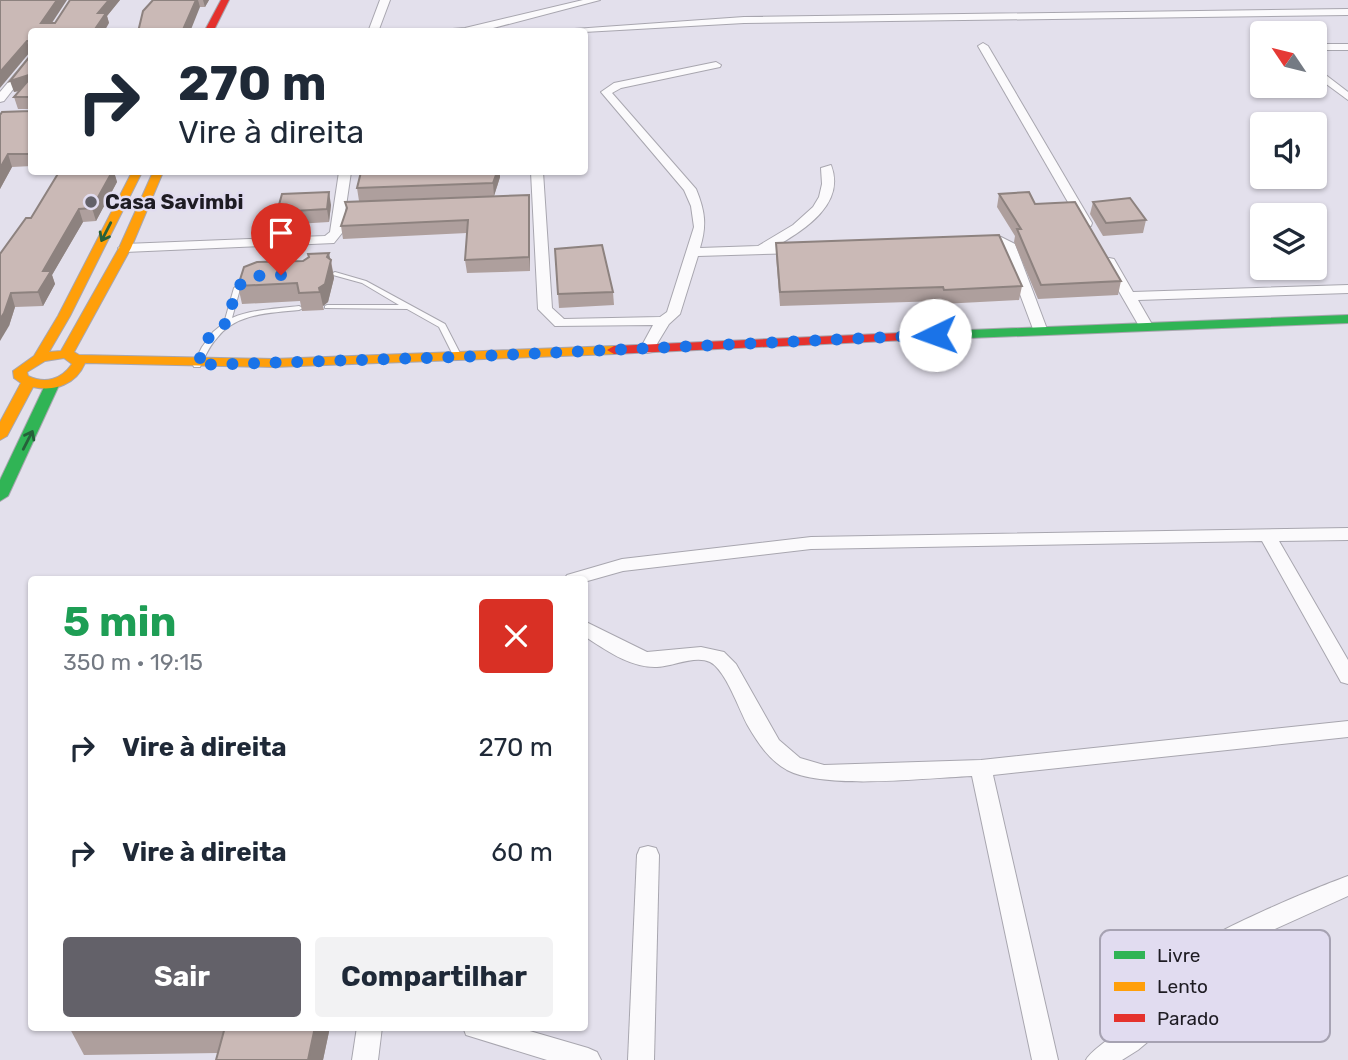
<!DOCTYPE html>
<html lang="pt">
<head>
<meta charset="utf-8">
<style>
	body { margin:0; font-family:Rubik,sans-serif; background:#f2f2f3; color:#1f2937; height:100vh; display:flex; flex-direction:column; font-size:26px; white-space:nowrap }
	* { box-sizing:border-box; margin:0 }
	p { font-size:23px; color:#747a83 }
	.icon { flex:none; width:38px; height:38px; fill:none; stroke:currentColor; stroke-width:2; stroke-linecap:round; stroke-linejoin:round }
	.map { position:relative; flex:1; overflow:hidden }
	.panel { position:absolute; left:28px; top:576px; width:560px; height:455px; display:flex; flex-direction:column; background:#fff; border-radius:7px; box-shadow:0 2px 5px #0004 }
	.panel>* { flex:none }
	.top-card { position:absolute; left:28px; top:28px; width:560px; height:147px; border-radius:7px; box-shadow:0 2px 5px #0004; background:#fff; color:#1f2937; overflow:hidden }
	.needle { width:46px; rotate:305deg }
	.fabs { position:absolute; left:1250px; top:21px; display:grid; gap:14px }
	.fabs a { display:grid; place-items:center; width:77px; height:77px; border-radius:7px; background:#fff; box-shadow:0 2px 5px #0004; font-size:35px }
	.pin { position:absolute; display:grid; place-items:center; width:60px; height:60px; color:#fff; margin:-72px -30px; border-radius:50% 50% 50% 0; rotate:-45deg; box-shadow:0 0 7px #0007 }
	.pin .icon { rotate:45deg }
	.me { position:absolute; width:77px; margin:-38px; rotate:267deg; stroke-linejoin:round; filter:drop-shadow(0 0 5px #0008) }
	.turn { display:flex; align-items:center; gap:24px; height:147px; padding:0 35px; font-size:32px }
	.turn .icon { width:91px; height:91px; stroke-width:2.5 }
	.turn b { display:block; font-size:49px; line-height:60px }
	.round { display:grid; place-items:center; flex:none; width:74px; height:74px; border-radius:7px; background:#f2f2f3 }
	.summary { display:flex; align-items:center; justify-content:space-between; height:119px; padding:0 35px }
	h1 { font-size:42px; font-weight:700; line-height:52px; color:#1e9e55 }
	.button { display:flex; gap:14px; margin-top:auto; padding:14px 35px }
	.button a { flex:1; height:80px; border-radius:7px; background:#636169; color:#fff; font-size:28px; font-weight:700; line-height:80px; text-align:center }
	.button a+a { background:#f2f2f3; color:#1f2937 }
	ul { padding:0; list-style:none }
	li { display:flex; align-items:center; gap:21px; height:105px; padding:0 35px }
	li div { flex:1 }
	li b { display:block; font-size:26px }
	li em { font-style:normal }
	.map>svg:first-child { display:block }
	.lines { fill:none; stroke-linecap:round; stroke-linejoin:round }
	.lane-casing { stroke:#a8a6af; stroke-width:2 }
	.street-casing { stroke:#a8a6af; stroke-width:2 }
	.fast-casing { stroke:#a8a6af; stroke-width:2 }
	.slow-casing { stroke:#a8a6af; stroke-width:2 }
	.jam-casing { stroke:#a8a6af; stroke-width:2 }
	.lane { fill:#fbfafc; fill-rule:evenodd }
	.street { fill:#fbfafc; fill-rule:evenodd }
	.fast { fill:#30b455; fill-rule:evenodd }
	.slow { fill:#ff9f0a; fill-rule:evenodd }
	.jam { fill:#e5322d; fill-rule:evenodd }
	.wall { fill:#ae9f9d }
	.shaded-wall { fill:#8d827f }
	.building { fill:#cab9b6; stroke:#8d827f; stroke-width:2 }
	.oneway { stroke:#26603a }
	.route { stroke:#1a73e8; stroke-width:12; stroke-dasharray:0 21.6 }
	.poi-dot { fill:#636169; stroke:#e1dcf0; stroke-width:2.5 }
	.labels { text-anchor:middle; stroke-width:5; stroke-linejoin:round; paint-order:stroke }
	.far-poi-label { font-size:21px; font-weight:bold; fill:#1e1c23; stroke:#e1dcf0; text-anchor:start }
	.key { fill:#e1dcf0; stroke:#a6a2b2; stroke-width:2 }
	.key-label { font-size:19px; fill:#1e1c23 }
</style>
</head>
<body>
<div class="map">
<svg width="1348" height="1060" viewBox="0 0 1348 1060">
	<rect width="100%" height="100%" fill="#e3e0ec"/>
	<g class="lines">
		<defs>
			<g id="lane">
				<polygon points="335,272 366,281 445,324 462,357 461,359 455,359 439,327 407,309 325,308 325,306 327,305 399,305 362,283 333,275 333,273"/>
				<path d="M 246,278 L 249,280 L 240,289 L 232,318 C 253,309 276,309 299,306 L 303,308 L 299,310 C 270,313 236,313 217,338 C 209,346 205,357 200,367 L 194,367 L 193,365 L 202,347 L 213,332 L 224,323 L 234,288 Z"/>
			</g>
			<g id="street">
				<polygon points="380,0 390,0 378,32 368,32"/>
				<polygon points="583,0 600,0 478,32 414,32 465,28"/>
				<polygon points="1348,9 1348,15 744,23 584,32 532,32 744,17"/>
				<polygon points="983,43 988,46 1092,223 1091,226 1080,223 978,46"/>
				<rect x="1314" y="44" width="34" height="6"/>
				<polygon points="32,54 32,65 4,101 0,102 0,92"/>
				<path d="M 716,62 L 721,65 L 720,67 L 621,88 L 612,93 L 696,189 C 705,211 707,225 700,248 L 758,246 L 793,225 L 813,207 L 819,197 L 822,184 L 821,168 L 831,165 C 846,204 805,229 777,246 L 800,245 L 807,249 L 800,253 L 698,256 L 680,314 L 669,324 L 652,352 L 647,353 L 640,349 L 653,325 L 555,326 L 538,309 L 531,172 L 543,172 L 552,308 L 564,319 L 660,317 L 667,312 L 694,227 L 691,206 L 684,190 L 601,92 L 614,83 Z"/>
				<polygon points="1314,66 1348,92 1348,100 1314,75"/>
				<polygon points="339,172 351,172 342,233 334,243 125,252 118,248 125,244 325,236 330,232"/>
				<polygon points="1001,237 1015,244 1047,329 1045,332 1040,333 1033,329 1002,246 978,245 971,241 978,237"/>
				<polygon points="1109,258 1114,259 1133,292 1348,285 1348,293 1138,300 1153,326 1146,330 1139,326 1102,262"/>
				<polygon points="1348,528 1348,540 1279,541 1348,660 1348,684 1341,682 1262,541 811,549 623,571 584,582 584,579 564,579 567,575 622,559 811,537"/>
				<path d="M 584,621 L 647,652 L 701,647 L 724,652 L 736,664 L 779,740 L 800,758 L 824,765 L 981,760 L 1348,721 L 1348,737 L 993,775 L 1058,1060 L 1032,1060 L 972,776 C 926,778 825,790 787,770 C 769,760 758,743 748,726 C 739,710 726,670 710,662 C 695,655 674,666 657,667 C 630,668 606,650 584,636 Z"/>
				<polygon points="648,846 656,848 659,855 654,1060 628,1060 637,855 640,848"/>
				<path d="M 1348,876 L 1348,896 L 1237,946 L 1206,967 L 1175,1019 L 1138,1050 L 1122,1060 L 1086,1060 C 1091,1049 1135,1021 1148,1010 C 1167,995 1173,971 1188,953 C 1205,933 1318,887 1348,876 Z"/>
				<polygon points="357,1027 382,1027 378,1060 352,1060"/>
				<polygon points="463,1027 516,1027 588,1048 597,1052 601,1060 547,1060 466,1035"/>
			</g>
			<g id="fast">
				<polygon points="1348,315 1348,323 945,339 938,335 945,331"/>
				<polygon points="53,379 60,383 8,496 0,501 0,480 46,383"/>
			</g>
			<path id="slow" d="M 132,172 L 142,172 L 70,316 L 49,352 L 61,351 L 119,248 L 153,172 L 163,172 L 131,248 L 74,352 L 79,355 L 273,359 L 614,346 L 621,350 L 614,354 L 273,367 L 85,363 C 76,384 55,392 33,387 L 7,436 L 0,440 L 0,422 L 21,383 L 14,378 L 13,371 L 34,356 L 58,316 ZM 64,358 L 72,364 C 61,380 45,384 28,376 L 27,372 L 45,361 Z"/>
			<g id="jam">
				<polygon points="221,0 229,0 213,32 204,32"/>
				<polygon points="945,331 950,332 950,338 614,354 607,350 614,346"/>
			</g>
		</defs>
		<use href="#lane" class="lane-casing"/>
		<use href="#street" class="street-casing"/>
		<use href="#fast" class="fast-casing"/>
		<use href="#slow" class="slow-casing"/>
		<use href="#jam" class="jam-casing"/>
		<use href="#lane" class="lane"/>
		<use href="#street" class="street"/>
		<use href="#fast" class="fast"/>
		<use href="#slow" class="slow"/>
		<use href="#jam" class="jam"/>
	</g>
	<g class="wall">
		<polygon points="0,0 52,23 55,23 70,0 120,0 107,16 109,23 32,32 32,166 12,167 0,189 0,115 30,111 30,109 18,109 14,97 20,91 14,92 31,55 31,52"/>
		<polygon points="153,0 209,0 205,7 200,7"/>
		<polygon points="59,172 114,172 117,182 96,221 83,222 52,275 55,284 43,306 15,307 9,326 0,254 31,218"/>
		<polygon points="500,177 494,196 359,201 357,188"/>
		<polygon points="999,194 1035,204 1121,281 1118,295 1038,299 1014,242 1015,236 997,207"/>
		<polygon points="529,195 530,271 467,273 465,260 467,233 343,239 341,226"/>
		<polygon points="1093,202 1146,220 1143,233 1103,236 1090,214"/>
		<polygon points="331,205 329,222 280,225 277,212"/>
		<polygon points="1253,208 1262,215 1262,237 1250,221"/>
		<polygon points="776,243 1022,286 1019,300 942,304 941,301 780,306 776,256"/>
		<polygon points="555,249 613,292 614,305 559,308"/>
		<polygon points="308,254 331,260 334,278 328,302 323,306 324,310 302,311 300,301 242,304 238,286 303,261 308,258"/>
		<polygon points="69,1027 330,1027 323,1060 218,1053 84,1055"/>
	</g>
	<g class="shaded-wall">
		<polygon points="57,0 67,0 46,32 41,23"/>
		<polygon points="109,0 120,0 107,16 109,23 104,32 93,32 98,13"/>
		<polygon points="196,0 198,0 200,7 190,32 182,32"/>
		<polygon points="203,0 209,0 205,7"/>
		<polygon points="27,41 30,52 0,88 0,72"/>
		<polygon points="32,74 32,87 14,92 10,81"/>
		<polygon points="8,154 12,167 0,189 0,168"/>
		<polygon points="112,172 114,172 117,182 96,221 92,208"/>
		<polygon points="497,172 500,172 500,177 494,196 493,183"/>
		<polygon points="329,192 331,205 329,222 327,209"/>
		<polygon points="529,195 530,208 530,271 529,257"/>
		<polygon points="79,209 83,222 52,275 55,284 43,306 38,292 43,271"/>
		<polygon points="329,253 334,278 328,302 323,306 319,288"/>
		<polygon points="11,293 15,307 9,326 0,341 0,319"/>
		<polygon points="315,1027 330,1027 323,1060 308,1060"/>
	</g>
	<g class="building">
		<polygon points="0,0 57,0 41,23 55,23 70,0 109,0 98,13 106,13 93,32 32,32 32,74 10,81 31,55 30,41 27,41 0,72"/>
		<polygon points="153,0 196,0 182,32 138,32 143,11"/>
		<polygon points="32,76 32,154 8,154 0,168 0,115 2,112 30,111 30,97 14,97"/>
		<polygon points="59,172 112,172 92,208 79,209 43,271 51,271 38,292 11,293 4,313 0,319 0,254 26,218 31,218"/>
		<polygon points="361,172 497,172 493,183 357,188"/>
		<polygon points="329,192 327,209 277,212 282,194"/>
		<polygon points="1029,192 1035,204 1075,202 1121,281 1041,285 1017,229 1021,229 999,194"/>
		<polygon points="529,195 529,257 465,260 468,220 341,226 347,208 345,202"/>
		<polygon points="1130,198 1146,220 1106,223 1093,202"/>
		<polygon points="1253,208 1287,208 1293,215 1262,215 1262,219"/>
		<polygon points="999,235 1022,286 944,290 943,287 780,292 776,243"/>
		<polygon points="602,245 613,292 558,294 555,249"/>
		<polygon points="329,253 327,257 331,260 325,284 319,288 320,292 299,293 297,283 238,286 244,267 257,262 303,261 309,257 308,254"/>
		<polygon points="225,1027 315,1027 308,1060 216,1060"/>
	</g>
	<defs><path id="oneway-shaft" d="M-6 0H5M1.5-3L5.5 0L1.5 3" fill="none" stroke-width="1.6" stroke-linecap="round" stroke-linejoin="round" transform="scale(1.75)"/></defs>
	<g class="oneway">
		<use href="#oneway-shaft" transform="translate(106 232) rotate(117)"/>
		<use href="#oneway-shaft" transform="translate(28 440) rotate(-63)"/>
	</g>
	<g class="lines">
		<polyline class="route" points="281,275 255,276 244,281 237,288 227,322 209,337 197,365 458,357 935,335"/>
	</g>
	<circle class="poi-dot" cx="91" cy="202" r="7"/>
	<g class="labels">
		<g class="far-poi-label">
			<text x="105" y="209">Casa Savimbi</text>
		</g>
	</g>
	<rect x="1100" y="930" width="230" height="112" rx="10" class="key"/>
	<rect x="1114" y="951" width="31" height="8" fill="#30b455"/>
	<rect x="1114" y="982" width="31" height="9" fill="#ff9f0a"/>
	<rect x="1114" y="1014" width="31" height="8" fill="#e5322d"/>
	<g class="key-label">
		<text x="1157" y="962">Livre</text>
		<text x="1157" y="993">Lento</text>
		<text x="1157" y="1025">Parado</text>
	</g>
</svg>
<div class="fabs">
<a><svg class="needle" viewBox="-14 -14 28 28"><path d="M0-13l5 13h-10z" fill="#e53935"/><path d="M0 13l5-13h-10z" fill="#747a83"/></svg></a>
<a><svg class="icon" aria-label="sound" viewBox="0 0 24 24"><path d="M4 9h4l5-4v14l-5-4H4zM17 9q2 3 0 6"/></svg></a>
<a><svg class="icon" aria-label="layers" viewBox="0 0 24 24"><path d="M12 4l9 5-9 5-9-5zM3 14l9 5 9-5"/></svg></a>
</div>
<div class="pin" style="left:281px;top:275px;background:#d93025"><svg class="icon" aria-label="arrive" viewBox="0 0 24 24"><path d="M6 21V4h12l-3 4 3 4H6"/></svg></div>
<svg class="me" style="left:935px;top:335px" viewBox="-20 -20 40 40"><circle r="19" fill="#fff"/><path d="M0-13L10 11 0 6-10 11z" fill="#1a73e8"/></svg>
<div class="top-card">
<div class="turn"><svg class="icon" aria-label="right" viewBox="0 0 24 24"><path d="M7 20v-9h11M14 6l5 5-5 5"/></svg><div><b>270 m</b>Vire à direita</div></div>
</div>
<section class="panel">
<div class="summary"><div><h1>5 min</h1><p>350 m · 19:15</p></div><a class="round" style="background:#d93025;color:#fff"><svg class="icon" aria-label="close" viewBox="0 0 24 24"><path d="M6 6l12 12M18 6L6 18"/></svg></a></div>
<ul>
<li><svg class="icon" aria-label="right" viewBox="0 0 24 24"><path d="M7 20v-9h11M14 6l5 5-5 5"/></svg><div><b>Vire à direita</b></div><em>270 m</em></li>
<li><svg class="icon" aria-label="right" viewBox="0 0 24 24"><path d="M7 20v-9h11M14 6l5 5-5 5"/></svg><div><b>Vire à direita</b></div><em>60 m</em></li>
</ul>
<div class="button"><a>Sair</a><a>Compartilhar</a></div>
</section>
</div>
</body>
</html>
